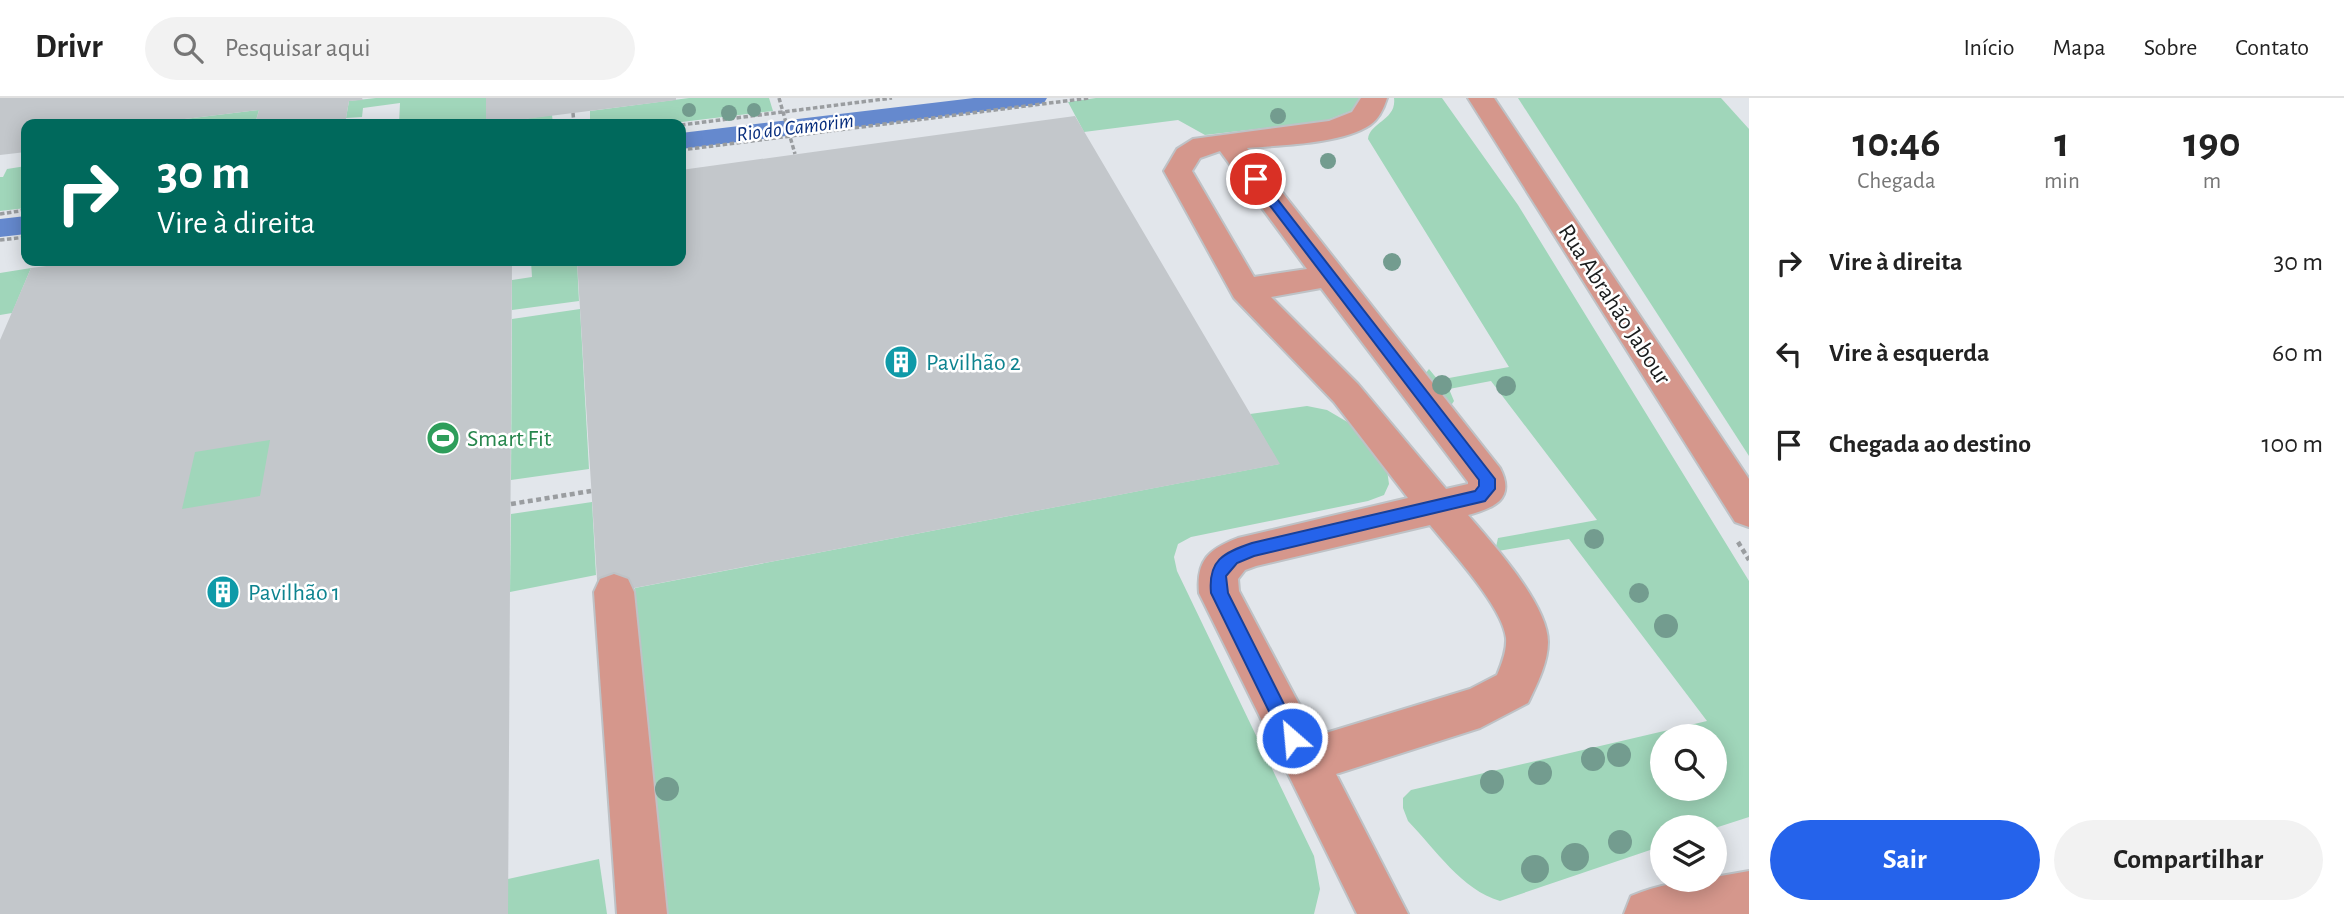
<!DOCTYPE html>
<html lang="pt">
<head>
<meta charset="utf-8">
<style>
	body { margin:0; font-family:"Alegreya Sans",sans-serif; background:#f2f2f2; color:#222; height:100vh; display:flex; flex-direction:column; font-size:26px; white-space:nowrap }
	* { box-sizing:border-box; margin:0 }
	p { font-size:23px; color:#767676 }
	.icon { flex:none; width:38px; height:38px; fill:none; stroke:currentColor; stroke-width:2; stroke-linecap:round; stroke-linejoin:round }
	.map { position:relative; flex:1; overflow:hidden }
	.side { display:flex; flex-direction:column; background:#fff; width:595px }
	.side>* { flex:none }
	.banner { position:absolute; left:21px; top:21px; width:665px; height:147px; border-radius:14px; box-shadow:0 4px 18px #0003; background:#00695c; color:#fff; overflow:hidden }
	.buttons { position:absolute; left:1650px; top:626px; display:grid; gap:14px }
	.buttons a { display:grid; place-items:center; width:77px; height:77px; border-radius:50%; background:#fff; box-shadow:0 4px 18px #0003; font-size:35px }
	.pin { position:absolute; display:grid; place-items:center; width:60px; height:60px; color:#fff; margin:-30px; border:4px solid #fff; border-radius:50%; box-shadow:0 2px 7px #0007 }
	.me { position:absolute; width:77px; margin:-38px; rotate:333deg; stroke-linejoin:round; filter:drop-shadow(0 0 5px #0008) }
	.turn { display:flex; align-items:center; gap:24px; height:147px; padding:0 21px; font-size:32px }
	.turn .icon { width:91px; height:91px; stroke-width:2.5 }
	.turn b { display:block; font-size:49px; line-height:60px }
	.eta { display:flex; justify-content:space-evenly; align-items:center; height:119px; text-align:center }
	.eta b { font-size:42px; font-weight:700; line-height:49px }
	.cta { display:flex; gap:14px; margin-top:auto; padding:14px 21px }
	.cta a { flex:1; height:80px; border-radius:42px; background:#2563eb; color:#fff; font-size:28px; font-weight:700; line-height:80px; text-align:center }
	.cta a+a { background:#f2f2f2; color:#222 }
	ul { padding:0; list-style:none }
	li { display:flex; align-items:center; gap:21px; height:91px; padding:0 21px }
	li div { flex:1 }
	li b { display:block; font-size:26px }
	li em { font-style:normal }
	header { display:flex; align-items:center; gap:42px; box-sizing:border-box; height:98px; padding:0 35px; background:#fff; border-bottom:2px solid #e0e0e0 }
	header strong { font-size:33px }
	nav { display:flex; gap:38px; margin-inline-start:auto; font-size:24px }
	.search { width:490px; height:63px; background:#f2f2f2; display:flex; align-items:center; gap:18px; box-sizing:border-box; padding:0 24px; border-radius:38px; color:#767676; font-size:26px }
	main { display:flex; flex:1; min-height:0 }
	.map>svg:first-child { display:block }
	.green { fill:#a0d6ba; fill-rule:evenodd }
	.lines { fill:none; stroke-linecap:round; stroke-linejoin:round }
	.canal { fill:#6589ce; fill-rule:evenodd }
	.building { fill:#c3c7cb; fill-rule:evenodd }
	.minor-casing { stroke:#bec2c6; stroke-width:4 }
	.path-far1 { stroke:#9a9da0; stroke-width:3.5; stroke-dasharray:4.5 2.5; stroke-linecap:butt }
	.path { stroke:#9a9da0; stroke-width:4.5; stroke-dasharray:5 3.5; stroke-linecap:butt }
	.minor { fill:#d5978c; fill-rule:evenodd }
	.path-bridge { stroke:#9a9da0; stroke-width:3.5; stroke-dasharray:4.5 2.5; stroke-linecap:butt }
	.tree { fill:#739c8f }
	.route { fill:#2563eb; stroke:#184099; stroke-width:2 }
	.labels { text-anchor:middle; stroke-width:5; stroke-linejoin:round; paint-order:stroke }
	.far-water-label { font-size:21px; font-style:italic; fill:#072d7d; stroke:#fff }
	.street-label { font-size:24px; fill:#1a1c1d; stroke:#fff }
	.culture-label { font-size:24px; fill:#0d838f; stroke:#fff; text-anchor:start }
	.leisure-label { font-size:24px; fill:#27864d; stroke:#fff; text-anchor:start }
</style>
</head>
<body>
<header>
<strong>Drivr</strong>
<div class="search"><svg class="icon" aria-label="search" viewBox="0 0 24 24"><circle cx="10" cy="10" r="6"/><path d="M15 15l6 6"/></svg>Pesquisar aqui</div>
<nav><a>Início</a><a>Mapa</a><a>Sobre</a><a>Contato</a></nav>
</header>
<main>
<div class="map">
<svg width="1749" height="816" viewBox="0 0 1749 816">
	<rect width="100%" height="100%" fill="#e2e6eb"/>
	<g class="green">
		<polygon points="376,0 486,0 486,26 552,17 553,26 399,26 400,5 363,10 362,19 346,20 349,3"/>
		<polygon points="689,0 769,0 773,13 665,26 590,26 590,13"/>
		<polygon points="1096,0 1361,0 1351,13 1325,23 1205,37 1178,22 1084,34 1068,4"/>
		<path d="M 1394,0 L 1442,0 L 1518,107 L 1749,483 L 1749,719 L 1715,730 L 1662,730 L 1662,748 L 1500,803 C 1462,792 1435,751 1408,723 L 1403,710 L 1403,700 L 1411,692 L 1707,623 L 1569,441 L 1498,453 L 1496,449 L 1498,440 L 1597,422 L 1491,283 L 1449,291 L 1454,303 L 1452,306 L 1449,306 L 1425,276 L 1429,271 L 1438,282 L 1509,269 L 1368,41 C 1370,24 1397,22 1394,0 ZM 1662,639 L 1715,639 L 1715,691 L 1662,691 Z"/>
		<polygon points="1518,0 1721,0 1749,31 1749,358"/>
		<polygon points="259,12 255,26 144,26"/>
		<polygon points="26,68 26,110 0,113 0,79 3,79 7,71"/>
		<polygon points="531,163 577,163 579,203 512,212 512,182 532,179"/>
		<polygon points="31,170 12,215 0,217 0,175"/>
		<polygon points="580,211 589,371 511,382 512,221"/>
		<polygon points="1307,308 1327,312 1356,329 1387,372 1389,386 1384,397 1368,403 1191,439 1178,446 1174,459 1177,473 1314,758 1320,791 1314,816 662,816 635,490 1279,366 1250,316"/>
		<polygon points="257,332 288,350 281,383 240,416 196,424 164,401 174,368 216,339"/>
		<polygon points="592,404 596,477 510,494 511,416"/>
		<polygon points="599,761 607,816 508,816 508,781"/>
	</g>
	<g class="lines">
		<g class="canal">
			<polygon points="974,0 1047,0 1044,5 1035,7 681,51 681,35"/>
			<polygon points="26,118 26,136 0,139 0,121"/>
		</g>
	</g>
	<g class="building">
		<polygon points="0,0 362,0 363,2 349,3 345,26 255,26 259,12 144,26 26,26 26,54 0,57"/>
		<polygon points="486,0 676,0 676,2 486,26"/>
		<polygon points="1075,18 1280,366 598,497 577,163 681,163 681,72"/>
		<path d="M 84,163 L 512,163 L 508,816 L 0,816 L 0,242 L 31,170 ZM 270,342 L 260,398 L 182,411 L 195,354 Z"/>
	</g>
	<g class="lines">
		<defs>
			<g id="minor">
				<path d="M 1361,0 L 1387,0 C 1384,10 1379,21 1370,27 C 1341,46 1282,47 1247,50 L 1500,370 C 1516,401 1494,410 1468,417 C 1492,445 1548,506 1548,544 C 1548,565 1537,586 1528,605 L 1480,630 L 1336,676 L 1408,816 L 1357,816 L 1199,495 C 1196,462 1209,451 1238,440 L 1408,400 L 1334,304 L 1234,200 L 1164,73 L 1177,51 L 1193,41 L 1329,23 L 1352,14 ZM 1220,53 L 1307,171 L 1254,179 L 1192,73 L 1200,60 ZM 1321,190 L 1468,384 L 1468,386 L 1446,391 L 1358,286 L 1271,199 ZM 1430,427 C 1450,452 1503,509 1506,540 C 1507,552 1502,565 1497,577 L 1470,591 L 1316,638 L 1239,493 L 1238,481 L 1245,472 L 1256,468 Z"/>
				<polygon points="1468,0 1494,0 1749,381 1749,429 1735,424"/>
				<polygon points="614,476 628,481 634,494 667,816 617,816 594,494 600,481"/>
				<path d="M 1749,773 L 1749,816 L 1624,816 L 1631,798 C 1657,787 1687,782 1715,782 L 1715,779 Z"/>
			</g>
		</defs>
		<use href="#minor" class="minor-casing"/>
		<g class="path-far1">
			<polyline points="573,15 574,26"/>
			<polyline points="681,27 892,0"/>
			<polyline points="681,52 1089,0"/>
			<polyline points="0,116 26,112"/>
			<polyline points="0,142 26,139"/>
		</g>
		<g class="path">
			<polyline points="511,406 591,393"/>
			<polyline points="1738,444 1749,462"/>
		</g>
		<use href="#minor" class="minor"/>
		<polyline class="path-bridge" points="779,0 795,56"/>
	</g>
	<g class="tree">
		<circle cx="689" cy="12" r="7"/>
		<circle cx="754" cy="12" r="7"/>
		<circle cx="729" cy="15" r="8"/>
		<circle cx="1278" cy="18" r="8"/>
		<circle cx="1328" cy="63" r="8"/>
		<circle cx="1392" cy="164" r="9"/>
		<circle cx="1442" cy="287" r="10"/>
		<circle cx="1506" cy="288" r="10"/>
		<circle cx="1594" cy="441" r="10"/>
		<circle cx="1639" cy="495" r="10"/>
		<circle cx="1666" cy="528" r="12"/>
		<circle cx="1619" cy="657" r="12"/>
		<circle cx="1593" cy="661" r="12"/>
		<circle cx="1540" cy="675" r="12"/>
		<circle cx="1492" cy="684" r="12"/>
		<circle cx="667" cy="691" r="12"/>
		<circle cx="1620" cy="744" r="12"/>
		<circle cx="1575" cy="759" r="14"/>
		<circle cx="1535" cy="771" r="14"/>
	</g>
	<path class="route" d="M 1256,78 L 1260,79 L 1495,381 L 1495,391 L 1485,403 L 1254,458 L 1237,465 L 1226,478 L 1228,495 L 1301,640 L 1298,646 L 1292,649 L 1285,646 L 1211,495 C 1208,462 1223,455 1252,445 L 1475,393 L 1479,388 L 1479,382 L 1252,84 L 1252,79 Z"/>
	<defs>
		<symbol id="building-disc" viewBox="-11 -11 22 22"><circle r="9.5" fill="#0f9aa8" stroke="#fff"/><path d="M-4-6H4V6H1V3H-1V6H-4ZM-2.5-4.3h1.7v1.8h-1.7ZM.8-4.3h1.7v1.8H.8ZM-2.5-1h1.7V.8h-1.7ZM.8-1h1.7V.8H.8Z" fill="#fff"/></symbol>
		<symbol id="stadium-disc" viewBox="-11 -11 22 22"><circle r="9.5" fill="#2e9e5b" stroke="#fff"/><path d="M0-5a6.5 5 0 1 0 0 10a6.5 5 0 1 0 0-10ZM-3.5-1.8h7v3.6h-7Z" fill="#fff"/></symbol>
	</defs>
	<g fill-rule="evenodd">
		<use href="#building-disc" x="882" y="245" width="38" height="38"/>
		<use href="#stadium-disc" x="424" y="321" width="38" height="38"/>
		<use href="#building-disc" x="204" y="475" width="38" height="38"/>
	</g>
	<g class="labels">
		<g class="far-water-label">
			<text transform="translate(795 29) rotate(-7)" y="7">Rio do Camorim</text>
		</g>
		<g class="street-label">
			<text transform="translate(1615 206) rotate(57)" y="8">Rua Abrahão Jabour</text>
		</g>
		<g class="culture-label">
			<text x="926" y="272">Pavilhão 2</text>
			<text x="248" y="502">Pavilhão 1</text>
		</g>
		<g class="leisure-label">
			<text x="467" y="348">Smart Fit</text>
		</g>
	</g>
</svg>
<div class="buttons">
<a><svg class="icon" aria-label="search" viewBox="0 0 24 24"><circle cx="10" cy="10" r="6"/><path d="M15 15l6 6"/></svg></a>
<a><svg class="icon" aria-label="layers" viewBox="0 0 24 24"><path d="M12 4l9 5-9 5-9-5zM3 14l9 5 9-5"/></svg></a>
</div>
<div class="pin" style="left:1256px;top:81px;background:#d93025"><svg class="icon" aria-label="arrive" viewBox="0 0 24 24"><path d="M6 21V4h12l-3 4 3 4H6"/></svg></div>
<svg class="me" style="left:1292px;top:640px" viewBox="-20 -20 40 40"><circle r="17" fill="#2563eb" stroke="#fff" stroke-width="3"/><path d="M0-11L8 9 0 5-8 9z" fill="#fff"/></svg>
<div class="banner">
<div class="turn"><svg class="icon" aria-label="right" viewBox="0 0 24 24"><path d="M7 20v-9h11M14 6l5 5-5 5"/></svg><div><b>30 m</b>Vire à direita</div></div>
</div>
</div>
<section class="side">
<div class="eta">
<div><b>10:46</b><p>Chegada</p></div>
<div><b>1</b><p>min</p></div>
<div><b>190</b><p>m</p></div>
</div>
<ul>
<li><svg class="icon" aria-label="right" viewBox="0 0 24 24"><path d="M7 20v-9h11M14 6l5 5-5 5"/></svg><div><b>Vire à direita</b></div><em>30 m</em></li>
<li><svg class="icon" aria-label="left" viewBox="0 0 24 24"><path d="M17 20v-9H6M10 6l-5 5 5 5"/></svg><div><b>Vire à esquerda</b></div><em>60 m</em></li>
<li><svg class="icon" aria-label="arrive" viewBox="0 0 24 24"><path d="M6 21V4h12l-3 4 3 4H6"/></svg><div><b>Chegada ao destino</b></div><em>100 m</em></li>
</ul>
<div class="cta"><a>Sair</a><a>Compartilhar</a></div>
</section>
</main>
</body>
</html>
